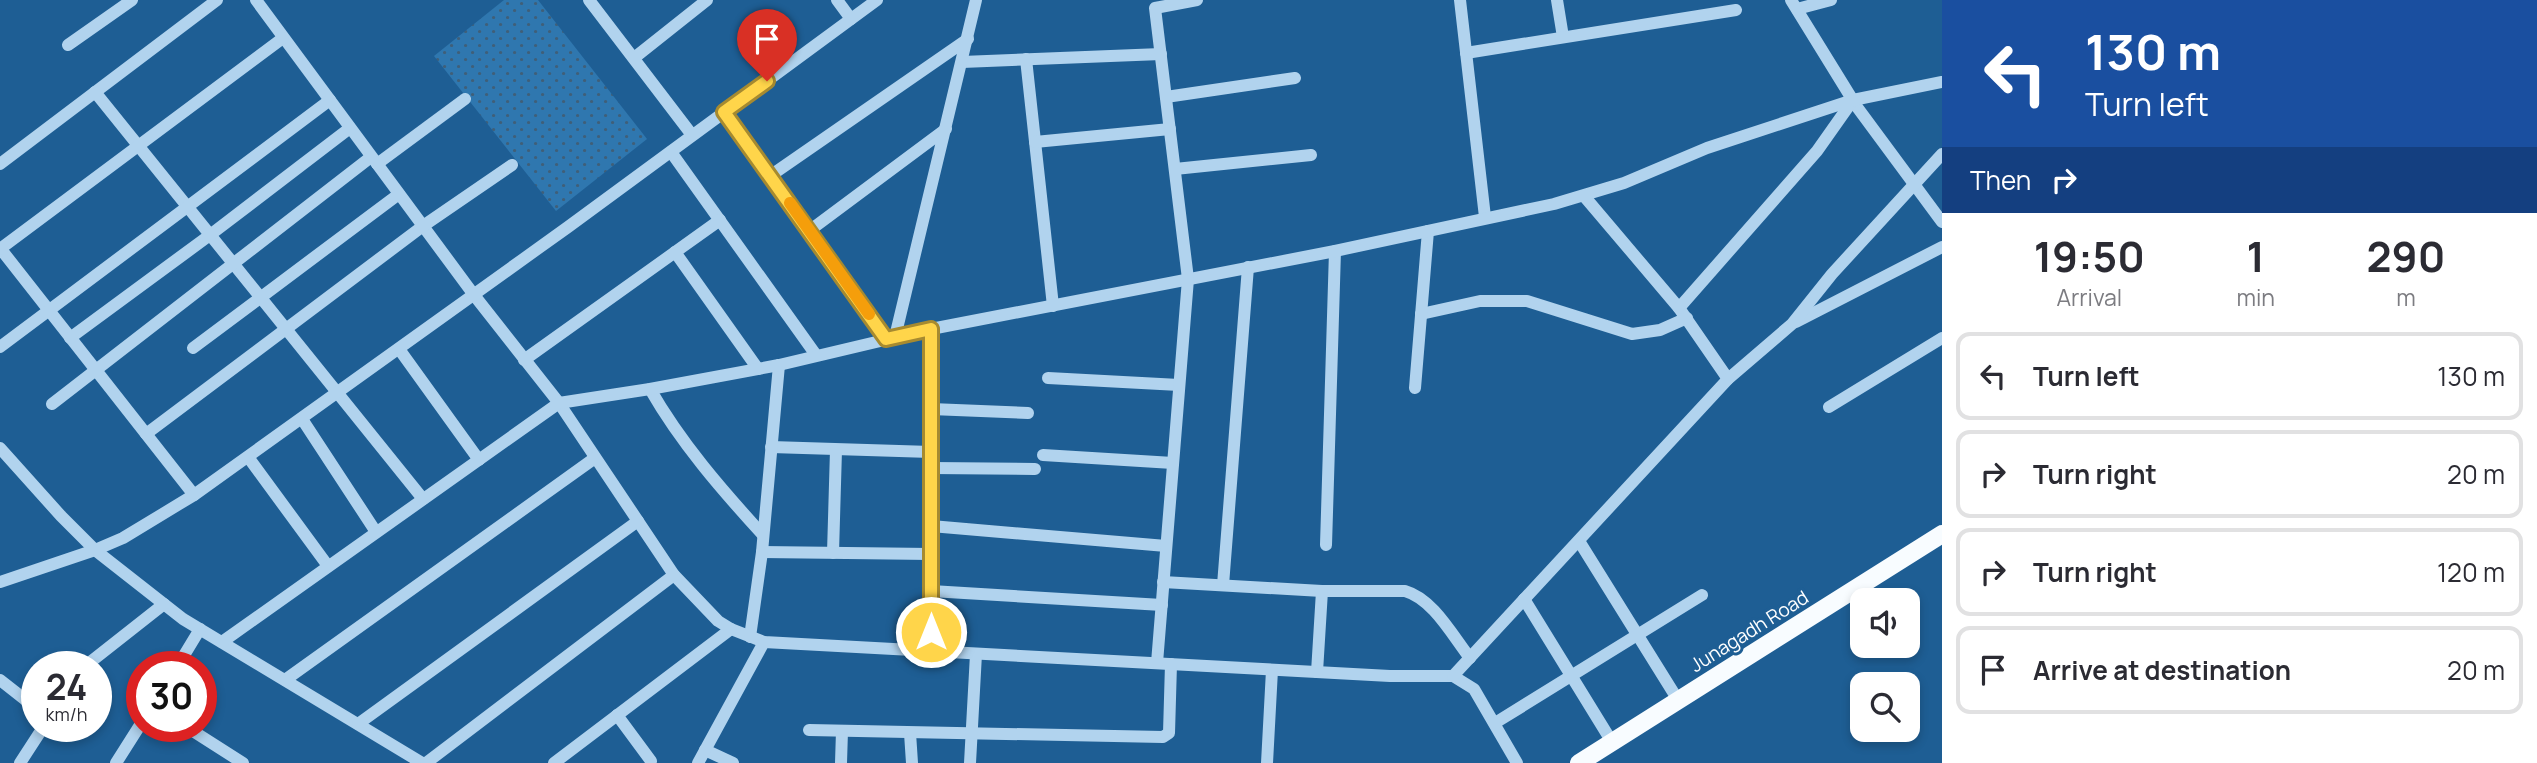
<!DOCTYPE html>
<html lang="en">
<head>
<meta charset="utf-8">
<style>
	body { margin:0; font-family:Manrope,sans-serif; background:#f2f2f3; color:#2b2b33; height:100vh; display:flex; flex-direction:column; font-size:26px; white-space:nowrap }
	* { box-sizing:border-box; margin:0 }
	p { font-size:23px; color:#7c7c81 }
	.icon { flex:none; width:38px; height:38px; fill:none; stroke:currentColor; stroke-width:2; stroke-linecap:round; stroke-linejoin:round }
	.map { position:relative; flex:1; overflow:hidden }
	.sheet { display:flex; flex-direction:column; background:#fff; width:595px }
	.sheet>* { flex:none }
	.top-card { background:#1a4fa0; color:#fff; overflow:hidden }
	.fabs { position:absolute; left:1850px; top:588px; display:grid; gap:14px }
	.fabs a { display:grid; place-items:center; width:70px; height:70px; border-radius:14px; background:#fff; box-shadow:0 4px 10px #0003; font-size:35px }
	.speed { position:absolute; left:21px; top:651px; display:flex; gap:14px; font-size:35px; font-weight:700; text-align:center }
	.speed>* { display:grid; place-content:center; width:91px; height:91px; border-radius:50%; background:#fff; box-shadow:0 4px 10px #0003; line-height:1 }
	.speed small { font-size:18px; font-weight:400 }
	.speed .limit { border:10px solid #d22; background:#fff; color:#111 }
	.pin { position:absolute; display:grid; place-items:center; width:60px; height:60px; color:#fff; margin:-72px -30px; border-radius:50% 50% 50% 0; rotate:-45deg; box-shadow:0 0 7px #0007 }
	.pin .icon { rotate:45deg }
	.me { position:absolute; width:77px; margin:-38px; rotate:0deg; stroke-linejoin:round; filter:drop-shadow(0 0 5px #0008) }
	.turn { display:flex; align-items:center; gap:24px; height:147px; padding:0 28px; font-size:32px }
	.turn .icon { width:91px; height:91px; stroke-width:2.5 }
	.turn b { display:block; font-size:49px; line-height:60px }
	.then { display:flex; align-items:center; height:66px; padding:0 28px; background:#0003; gap:14px; font-size:26px }
	.eta { display:flex; justify-content:space-evenly; align-items:center; height:119px; text-align:center }
	.eta b { font-size:42px; font-weight:700; line-height:49px }
	ul { padding:0; list-style:none }
	li { display:flex; align-items:center; gap:21px; height:88px; margin:0 14px 10px; padding:0 14px; border:4px solid #e1e1e2; border-radius:14px }
	li div { flex:1 }
	li b { display:block; font-size:26px }
	li em { font-style:normal }
	main { display:flex; flex:1; min-height:0 }
	.map>svg:first-child { display:block }
	.green { fill:url(#green-dots) }
	.lines { fill:none; stroke-linecap:round; stroke-linejoin:round }
	.minor { stroke:#b1d3ee; stroke-width:12 }
	.major { stroke:#f8fcff; stroke-width:18 }
	.route-casing { stroke:#a68a30; stroke-width:18 }
	.route { stroke:#ffd54a; stroke-width:12 }
	.slow { stroke:#f59e0b; stroke-width:12 }
	.labels { text-anchor:middle; stroke-width:6; stroke-linejoin:round; paint-order:stroke }
	.street-label { font-size:19px; fill:#fff; stroke:#1e5e94 }
</style>
</head>
<body>
<main>
<div class="map">
<svg width="1942" height="763" viewBox="0 0 1942 763">
	<defs>
		<pattern id="green-dots" width="8" height="8" patternUnits="userSpaceOnUse" patternTransform="scale(1.75)"><rect width="8" height="8" fill="#2f77af"/><path d="M2 2h.1M6 6h.1" fill="none" stroke="#3f5f79" stroke-width="1.8" stroke-linecap="round"/></pattern>
	</defs>
	<rect width="100%" height="100%" fill="#1e5e94"/>
	<polygon class="green" points="504,0 538,0 647,139 556,211 434,56"/>
	<g class="lines">
		<g class="minor">
			<polyline points="256,0 474,295 559,403 674,575 718,621 731,629 764,642 1390,676 1453,676 1474,689 1517,763"/>
			<polyline points="589,0 692,135"/>
			<polyline points="837,0 851,19"/>
			<polyline points="1460,0 1485,217"/>
			<polyline points="1557,0 1563,37"/>
			<polyline points="1791,0 1857,107 1942,222"/>
			<polyline points="1797,9 1831,0"/>
			<polyline points="68,45 132,0"/>
			<polyline points="1466,53 1736,10"/>
			<polyline points="634,58 707,0"/>
			<polyline points="1026,59 1053,306"/>
			<polyline points="962,62 1161,54"/>
			<polyline points="95,92 423,499"/>
			<polyline points="1166,97 1295,78"/>
			<polyline points="724,112 886,339"/>
			<polyline points="1035,142 1170,129"/>
			<polyline points="671,152 816,355"/>
			<polyline points="0,164 217,0"/>
			<polyline points="377,164 465,99"/>
			<polyline points="1175,169 1311,155"/>
			<polyline points="770,176 968,39"/>
			<polyline points="1584,196 1679,308 1728,379"/>
			<polyline points="809,231 946,129"/>
			<polyline points="0,248 194,495"/>
			<polyline points="0,249 283,38"/>
			<polyline points="675,252 758,369"/>
			<polyline points="1679,308 1817,151 1853,100"/>
			<polyline points="1421,314 1480,301 1527,301 1632,334 1660,330 1687,318"/>
			<polyline points="1796,322 1942,247"/>
			<polyline points="895,337 976,0"/>
			<polyline points="70,338 210,235 350,128"/>
			<polyline points="0,347 330,100"/>
			<polyline points="193,348 399,194"/>
			<polyline points="399,349 479,460"/>
			<polyline points="524,360 720,220"/>
			<polyline points="1048,378 1179,385"/>
			<polyline points="1415,388 1428,231"/>
			<path d="M 650,389 C 681,443 721,489 763,535"/>
			<polyline points="52,404 371,157"/>
			<polyline points="1829,407 1942,338"/>
			<polyline points="931,409 1028,413"/>
			<polyline points="302,419 376,532"/>
			<polyline points="146,434 423,226 512,165"/>
			<polyline points="771,447 931,452"/>
			<polyline points="0,448 61,516 95,550 183,619 422,763"/>
			<polyline points="1043,455 1173,463"/>
			<polyline points="248,457 328,566"/>
			<polyline points="931,468 1035,469"/>
			<polyline points="931,526 1166,546"/>
			<polyline points="1579,541 1678,700"/>
			<polyline points="1326,545 1335,251"/>
			<polyline points="762,552 931,554"/>
			<polyline points="833,553 836,450"/>
			<polyline points="0,582 95,550 123,538 194,495 568,227 877,0"/>
			<path d="M 1163,582 L 1322,591 L 1405,591 C 1433,599 1452,635 1470,658"/>
			<polyline points="1223,585 1248,267"/>
			<polyline points="931,591 1162,605"/>
			<polyline points="1524,599 1612,742"/>
			<polyline points="750,637 762,552 779,365"/>
			<polyline points="222,642 559,403 650,389 779,365 931,329 1335,251 1554,204 1624,183 1707,148 1853,100 1942,82"/>
			<polyline points="931,653 931,329"/>
			<polyline points="1157,663 1188,279 1155,8 1197,0"/>
			<polyline points="84,667 164,604"/>
			<polyline points="177,667 200,629"/>
			<polyline points="1317,672 1322,591"/>
			<polyline points="1453,676 1728,379 1792,324 1832,274 1942,154"/>
			<polyline points="0,680 37,709"/>
			<polyline points="285,680 595,458"/>
			<polyline points="617,715 651,761"/>
			<polyline points="1495,723 1702,595"/>
			<polyline points="358,724 638,521"/>
			<polyline points="185,726 243,763"/>
			<polyline points="809,730 1163,737 1169,733 1171,664"/>
			<polyline points="910,733 912,763"/>
			<polyline points="705,750 733,763"/>
			<polyline points="20,763 44,726"/>
			<polyline points="116,763 142,722"/>
			<polyline points="426,763 674,575"/>
			<polyline points="554,763 731,629"/>
			<polyline points="698,763 764,642"/>
			<polyline points="841,763 842,731"/>
			<polyline points="970,763 976,654"/>
			<polyline points="1267,763 1272,670"/>
		</g>
		<polyline class="major" points="1579,763 1942,534"/>
	</g>
	<g class="lines">
		<defs>
			<polyline id="route" points="767,81 724,112 886,339 931,329 931,632"/>
		</defs>
		<use href="#route" class="route-casing"/>
		<use href="#route" class="route"/>
		<polyline class="slow" points="790,203 869,314"/>
	</g>
	<g class="labels">
		<g class="street-label">
			<text transform="translate(1749 631) rotate(-32)" y="7">Junagadh Road</text>
		</g>
	</g>
</svg>
<div class="fabs">
<a><svg class="icon" aria-label="sound" viewBox="0 0 24 24"><path d="M4 9h4l5-4v14l-5-4H4zM17 9q2 3 0 6"/></svg></a>
<a><svg class="icon" aria-label="search" viewBox="0 0 24 24"><circle cx="10" cy="10" r="6"/><path d="M15 15l6 6"/></svg></a>
</div>
<div class="speed"><div>24<small>km/h</small></div><div class="limit">30</div></div>
<div class="pin" style="left:767px;top:81px;background:#d93025"><svg class="icon" aria-label="arrive" viewBox="0 0 24 24"><path d="M6 21V4h12l-3 4 3 4H6"/></svg></div>
<svg class="me" style="left:931px;top:632px" viewBox="-20 -20 40 40"><circle r="17" fill="#ffd54a" stroke="#fff" stroke-width="3"/><path d="M0-11L8 9 0 5-8 9z" fill="#fff"/></svg>
</div>
<section class="sheet">
<div class="top-card">
<div class="turn"><svg class="icon" aria-label="left" viewBox="0 0 24 24"><path d="M17 20v-9H6M10 6l-5 5 5 5"/></svg><div><b>130 m</b>Turn left</div></div>
<div class="then">Then<svg class="icon" aria-label="right" viewBox="0 0 24 24"><path d="M7 20v-9h11M14 6l5 5-5 5"/></svg></div>
</div>
<div class="eta">
<div><b>19:50</b><p>Arrival</p></div>
<div><b>1</b><p>min</p></div>
<div><b>290</b><p>m</p></div>
</div>
<ul>
<li><svg class="icon" aria-label="left" viewBox="0 0 24 24"><path d="M17 20v-9H6M10 6l-5 5 5 5"/></svg><div><b>Turn left</b></div><em>130 m</em></li>
<li><svg class="icon" aria-label="right" viewBox="0 0 24 24"><path d="M7 20v-9h11M14 6l5 5-5 5"/></svg><div><b>Turn right</b></div><em>20 m</em></li>
<li><svg class="icon" aria-label="right" viewBox="0 0 24 24"><path d="M7 20v-9h11M14 6l5 5-5 5"/></svg><div><b>Turn right</b></div><em>120 m</em></li>
<li><svg class="icon" aria-label="arrive" viewBox="0 0 24 24"><path d="M6 21V4h12l-3 4 3 4H6"/></svg><div><b>Arrive at destination</b></div><em>20 m</em></li>
</ul>
</section>
</main>
</body>
</html>
